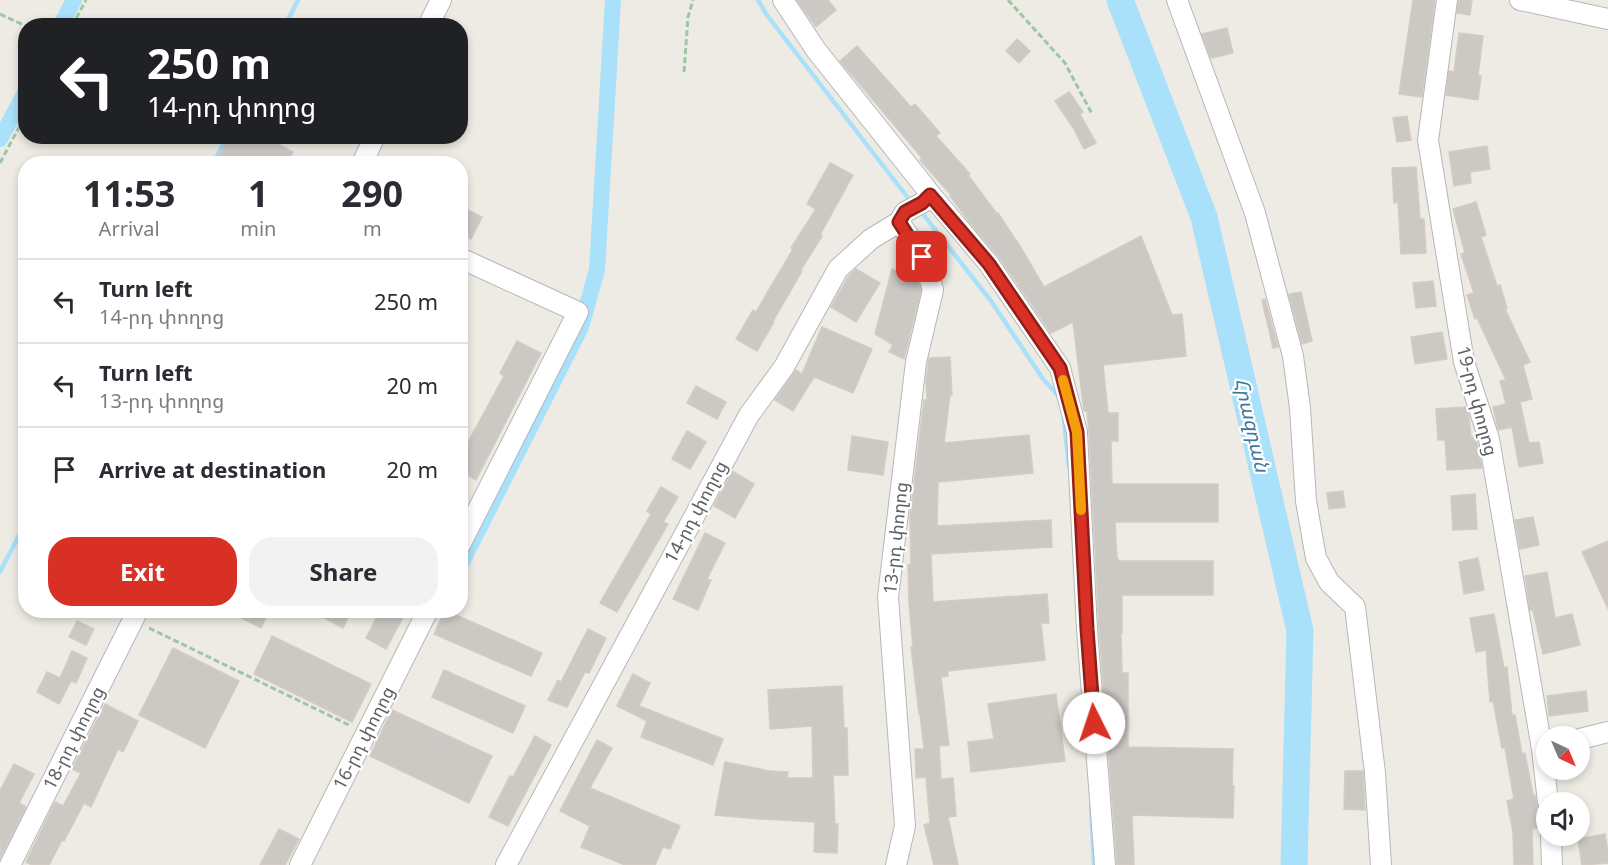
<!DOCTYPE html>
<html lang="en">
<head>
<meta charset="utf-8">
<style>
	body { margin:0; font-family:"Noto Sans","Noto Sans Armenian",sans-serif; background:#f2f2f3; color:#2b2b33; height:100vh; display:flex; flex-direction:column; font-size:22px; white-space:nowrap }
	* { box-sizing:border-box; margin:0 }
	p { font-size:20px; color:#7c7c81 }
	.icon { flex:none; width:33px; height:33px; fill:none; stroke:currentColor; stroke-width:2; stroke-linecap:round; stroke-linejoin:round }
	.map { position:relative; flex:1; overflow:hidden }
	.side { position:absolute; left:18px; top:156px; width:450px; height:462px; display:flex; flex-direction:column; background:#fff; border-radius:24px; box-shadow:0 3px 9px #0003 }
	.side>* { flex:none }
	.hud { position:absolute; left:18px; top:18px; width:450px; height:126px; border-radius:24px; box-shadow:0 3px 9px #0003; background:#202124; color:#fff; overflow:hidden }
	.needle { width:39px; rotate:136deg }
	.tools { position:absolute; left:1536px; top:726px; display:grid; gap:12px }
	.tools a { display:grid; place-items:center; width:54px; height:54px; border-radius:50%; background:#fff; box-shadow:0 3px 9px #0003; font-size:30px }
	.pin { position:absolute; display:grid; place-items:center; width:51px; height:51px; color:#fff; margin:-26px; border-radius:12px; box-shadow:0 3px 9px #0006 }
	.me { position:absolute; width:66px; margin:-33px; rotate:356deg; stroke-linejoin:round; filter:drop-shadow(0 0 4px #0008) }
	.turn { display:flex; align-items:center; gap:21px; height:126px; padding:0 30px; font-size:27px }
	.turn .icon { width:78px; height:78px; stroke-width:2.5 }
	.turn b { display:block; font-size:42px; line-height:51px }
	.eta { display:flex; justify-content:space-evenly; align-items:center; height:102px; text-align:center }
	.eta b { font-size:36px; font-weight:700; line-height:42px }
	.button { display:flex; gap:12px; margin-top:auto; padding:12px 30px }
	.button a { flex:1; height:69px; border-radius:24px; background:#d93025; color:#fff; font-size:24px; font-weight:700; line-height:69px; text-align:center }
	.button a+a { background:#f2f2f3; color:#2b2b33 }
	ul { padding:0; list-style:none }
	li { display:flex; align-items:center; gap:18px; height:84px; padding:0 30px; border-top:2px solid #e1e1e2 }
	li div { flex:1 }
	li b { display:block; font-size:22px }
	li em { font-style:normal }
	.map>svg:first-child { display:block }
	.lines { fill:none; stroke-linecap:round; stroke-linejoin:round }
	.stream { stroke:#a9e0fa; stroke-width:4.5 }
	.canal { stroke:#a9e0fa; stroke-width:16 }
	.river { stroke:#a9e0fa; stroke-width:27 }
	.building { fill:#ccc8c4; stroke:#d2ccc3; stroke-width:1.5 }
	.minor-casing { stroke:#b5b7bb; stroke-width:22 }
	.path { stroke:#9dc7a4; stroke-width:3; stroke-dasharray:6 3; stroke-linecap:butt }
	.minor { stroke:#fff; stroke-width:20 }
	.route-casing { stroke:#8d1f18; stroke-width:15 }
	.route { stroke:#d93025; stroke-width:10 }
	.slow { stroke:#f59e0b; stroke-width:10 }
	.labels { text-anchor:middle; stroke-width:4.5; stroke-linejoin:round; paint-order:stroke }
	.street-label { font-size:18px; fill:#5c6164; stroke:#fff }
	.water-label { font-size:20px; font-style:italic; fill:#40779a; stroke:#fff }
</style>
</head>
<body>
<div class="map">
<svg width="1608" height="865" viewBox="0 0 1608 865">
	<rect width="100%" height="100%" fill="#eeebe4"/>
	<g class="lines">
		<g class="stream">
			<polyline points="758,0 766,14 908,198"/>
			<polyline points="285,26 298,0"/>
			<polyline points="213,164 227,136"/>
			<polyline points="919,209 991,301 1043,379 1061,399"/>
			<polyline points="1064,419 1069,467"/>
			<polyline points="0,572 26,522"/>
			<polyline points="1091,805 1094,865"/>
		</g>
		<g class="canal">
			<polyline points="60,26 74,0"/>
			<polyline points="0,139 26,91"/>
			<polyline points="460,566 581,327 597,270 613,0"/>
		</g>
		<polyline class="river" points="1120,0 1204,217 1300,631 1294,865"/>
	</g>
	<g class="building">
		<polygon points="797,0 828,0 836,10 816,27"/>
		<polygon points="1413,0 1435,0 1422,97 1399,94"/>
		<polygon points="1459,0 1472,0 1470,15 1457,13"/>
		<polygon points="1227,28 1233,53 1211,58 1202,34"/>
		<polygon points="1459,33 1483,36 1478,75 1481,76 1478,100 1446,95 1449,71 1454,72"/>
		<polygon points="1017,39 1030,51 1019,63 1006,51"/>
		<polygon points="857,46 911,107 915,104 940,133 936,136 970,174 968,175 997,214 998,213 1020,246 1044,287 1141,236 1172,315 1182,314 1186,356 1103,365 1108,413 1118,413 1118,441 1111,441 1112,484 1218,484 1218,522 1115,522 1117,559 1118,559 1119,561 1213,561 1213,595 1122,595 1122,633 1121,633 1122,673 1128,673 1128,747 1233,749 1232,786 1234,786 1233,818 1132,815 1134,865 1117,865 1099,628 1089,431 1087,411 1084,411 1073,322 1051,333 999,257 971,224 950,196 951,195 920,160 922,158 840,61"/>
		<polygon points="1069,92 1083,112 1080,114 1096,143 1084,149 1074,129 1055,101"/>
		<polygon points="1407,116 1411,140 1397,142 1393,118"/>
		<polygon points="229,136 263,136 293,152 287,164 215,164"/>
		<polygon points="1487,146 1490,169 1470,172 1471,183 1454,186 1449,152"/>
		<polygon points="830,163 853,175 820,235 822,236 801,270 802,271 773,321 774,322 757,351 736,339 753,310 756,312 793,249 791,248 816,209 807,204"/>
		<polygon points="1416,167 1420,219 1424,219 1426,253 1401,254 1398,202 1394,203 1392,168"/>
		<polygon points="1476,202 1486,235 1481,237 1497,286 1500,285 1507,308 1505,309 1530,362 1523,365 1532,399 1520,402 1529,443 1539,442 1543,463 1519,467 1512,427 1499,430 1498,428 1493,407 1506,404 1500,381 1506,380 1477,318 1475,319 1467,295 1474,293 1461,254 1465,253 1453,209"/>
		<polygon points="468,210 482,217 471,239 460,234 460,224"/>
		<polygon points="856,269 880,283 856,322 831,307 848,277"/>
		<polygon points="892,269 918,283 921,290 904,359 889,352 893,345 875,334"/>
		<polygon points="1433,281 1436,306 1416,308 1413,283"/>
		<polygon points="1301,292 1312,341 1302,344 1289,294"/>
		<polygon points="1265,299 1278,347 1273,348 1262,300"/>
		<polygon points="822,327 872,349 853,393 814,377 793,411 775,400 796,370 802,374"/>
		<polygon points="1442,332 1447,359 1415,364 1411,337"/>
		<polygon points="517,341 541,353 476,480 460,471 460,457 504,376 500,373"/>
		<polygon points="950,357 952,395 950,395 944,443 1029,435 1033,473 938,482 937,526 1051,520 1052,547 931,554 933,602 1047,594 1049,623 1041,623 1045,660 948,671 948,676 941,677 949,745 939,746 941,779 953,778 956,816 948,817 958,865 934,865 924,825 930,823 926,777 916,778 915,749 924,749 920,714 919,714 911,647 913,647 909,603 908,565 911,565 910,517 924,400 927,400 926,380 929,358"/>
		<polygon points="696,386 726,402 717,419 687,403"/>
		<polygon points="1466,407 1469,417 1471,437 1476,437 1482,468 1447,470 1445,440 1438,440 1436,409"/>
		<polygon points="687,431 706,442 690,469 672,459"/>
		<polygon points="852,436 888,442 883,475 848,470"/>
		<polygon points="732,471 754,484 735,518 714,506"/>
		<polygon points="661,487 678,497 663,522 668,524 617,612 600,603 651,514 647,511"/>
		<polygon points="1343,491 1345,507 1329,509 1327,493"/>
		<polygon points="1475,494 1477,529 1453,530 1451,496"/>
		<polygon points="1533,517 1539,545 1520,549 1515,520"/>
		<polygon points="705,533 725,543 707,579 711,580 698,610 673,599"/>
		<polygon points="1608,541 1608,609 1582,552"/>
		<polygon points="1478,558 1484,590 1464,594 1459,562"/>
		<polygon points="1547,572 1555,618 1572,614 1580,645 1543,654 1533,610 1530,610 1525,576"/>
		<polygon points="226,610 270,610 261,628"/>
		<polygon points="309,610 352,610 343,628"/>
		<polygon points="380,610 407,610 386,649 366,638"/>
		<polygon points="445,610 542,653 531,676 434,634"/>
		<polygon points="1494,614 1504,668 1507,667 1512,715 1515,715 1522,754 1525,753 1533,795 1535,795 1542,827 1532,829 1533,865 1514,865 1513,832 1507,801 1514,799 1505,748 1502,748 1493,701 1490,702 1486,650 1476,652 1470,618"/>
		<polygon points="77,621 94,629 86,645 69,637"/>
		<polygon points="588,629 606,638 589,673 585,672 567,707 548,700 558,680 561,682"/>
		<polygon points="272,636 371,684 352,722 254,674"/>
		<polygon points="173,648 239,681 205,748 139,715"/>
		<polygon points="72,651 87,658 76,683 71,681 59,704 37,692 47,672 60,678"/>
		<polygon points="444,670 525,706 513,733 432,697"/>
		<polygon points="633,674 650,683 639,706 723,739 713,765 641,737 647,721 617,706"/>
		<polygon points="842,686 844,728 847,728 848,775 833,775 835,824 838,824 837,853 814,852 815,822 760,819 715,815 725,762 770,771 788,772 787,778 813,778 812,726 770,729 768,690"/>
		<polygon points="1586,691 1588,711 1549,716 1547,696"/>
		<polygon points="1056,694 1065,761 971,772 968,742 994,739 988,704"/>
		<polygon points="105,704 138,721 123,752 118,749 91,807 84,803 64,841 62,840 49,865 32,865 26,862 55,802 63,806 81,773 72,769"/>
		<polygon points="392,710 492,756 469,803 370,756"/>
		<polygon points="535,736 551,745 508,826 489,817 510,776 513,777"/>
		<polygon points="597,740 612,748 590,788 680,826 670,849 663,847 655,865 625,865 581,847 590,826 560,811"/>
		<polygon points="14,764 34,774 19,803 26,807 0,858 0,791"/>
		<polygon points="1345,771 1363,771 1365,810 1344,809"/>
		<polygon points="279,829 299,839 285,865 260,865"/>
		<polygon points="1605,834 1608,851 1608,863 1582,865 1578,839"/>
	</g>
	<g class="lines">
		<defs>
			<g id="minor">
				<polyline points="783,0 816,50 925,187 931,195 989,264 1060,368 1077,432 1087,629 1105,865"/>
				<polyline points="1177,0 1255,213 1293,356 1300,408 1306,501 1316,558 1329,582 1355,607 1375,773 1381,865"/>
				<polyline points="1447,0 1428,140 1464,362 1489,439 1542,749 1548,802"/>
				<polyline points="1520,0 1608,19"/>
				<polyline points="428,26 441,0"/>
				<polyline points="362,164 375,136"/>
				<polyline points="460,258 578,312 460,545"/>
				<polyline points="1580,739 1608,732"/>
				<polyline points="1551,836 1552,865"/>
				<polyline points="10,865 138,610"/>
				<polyline points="300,865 428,610"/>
				<polyline points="506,865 749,415 784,367 838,269 871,239 899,222 905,212 922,203 931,195"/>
				<polyline points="896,865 905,826 888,597 916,362 933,290 923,257 899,222"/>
			</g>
		</defs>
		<use href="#minor" class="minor-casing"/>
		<g class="path">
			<polyline points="1008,0 1065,63 1092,114"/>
			<polyline points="0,14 26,26"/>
			<polyline points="72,26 86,0"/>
			<polyline points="684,72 688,17 693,0"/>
			<polyline points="0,163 26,114"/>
			<polyline points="149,628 351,726"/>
		</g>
		<use href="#minor" class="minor"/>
	</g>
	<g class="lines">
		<defs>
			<polyline id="route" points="922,257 899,222 905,212 922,203 930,195 989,264 1060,368 1077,432 1087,629 1094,723"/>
		</defs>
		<use href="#route" class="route-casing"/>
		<use href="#route" class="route"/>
		<polyline class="slow" points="1063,380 1077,432 1081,510"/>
	</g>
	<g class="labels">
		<g class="street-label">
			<text transform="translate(1477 401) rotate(75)" y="6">19-րդ փողոց</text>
			<text transform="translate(696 512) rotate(-62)" y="6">14-րդ փողոց</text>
			<text transform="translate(896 538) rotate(-84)" y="6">13-րդ փողոց</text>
			<text transform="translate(74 738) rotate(-63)" y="6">18-րդ փողոց</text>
			<text transform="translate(364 738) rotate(-63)" y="6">16-րդ փողոց</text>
		</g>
		<g class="water-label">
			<text transform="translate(1252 425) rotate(77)" y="7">Հրազդան</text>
		</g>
	</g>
</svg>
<div class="tools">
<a><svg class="needle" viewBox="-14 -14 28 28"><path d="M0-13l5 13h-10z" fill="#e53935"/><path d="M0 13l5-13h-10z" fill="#7c7c81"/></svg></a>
<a><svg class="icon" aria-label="sound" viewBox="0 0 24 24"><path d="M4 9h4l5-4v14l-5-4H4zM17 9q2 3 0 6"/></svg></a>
</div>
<div class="pin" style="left:922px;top:257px;background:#d93025"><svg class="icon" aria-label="arrive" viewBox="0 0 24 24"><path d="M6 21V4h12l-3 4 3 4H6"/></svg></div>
<svg class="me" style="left:1094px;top:723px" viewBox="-20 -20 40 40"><circle r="19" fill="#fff"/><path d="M0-13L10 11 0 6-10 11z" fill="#d93025"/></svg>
<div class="hud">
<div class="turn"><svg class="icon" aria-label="left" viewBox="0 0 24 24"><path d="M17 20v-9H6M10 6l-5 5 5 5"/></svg><div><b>250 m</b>14-րդ փողոց</div></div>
</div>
<section class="side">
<div class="eta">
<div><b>11:53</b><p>Arrival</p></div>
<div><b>1</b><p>min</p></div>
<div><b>290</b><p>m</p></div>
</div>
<ul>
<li><svg class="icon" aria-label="left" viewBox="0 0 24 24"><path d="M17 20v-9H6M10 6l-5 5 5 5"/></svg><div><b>Turn left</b><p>14-րդ փողոց</p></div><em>250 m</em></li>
<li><svg class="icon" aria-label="left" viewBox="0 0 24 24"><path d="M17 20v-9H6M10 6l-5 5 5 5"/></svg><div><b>Turn left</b><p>13-րդ փողոց</p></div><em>20 m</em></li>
<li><svg class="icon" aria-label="arrive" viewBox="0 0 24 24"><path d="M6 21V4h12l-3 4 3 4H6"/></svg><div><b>Arrive at destination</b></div><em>20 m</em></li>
</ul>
<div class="button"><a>Exit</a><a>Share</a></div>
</section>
</div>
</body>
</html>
